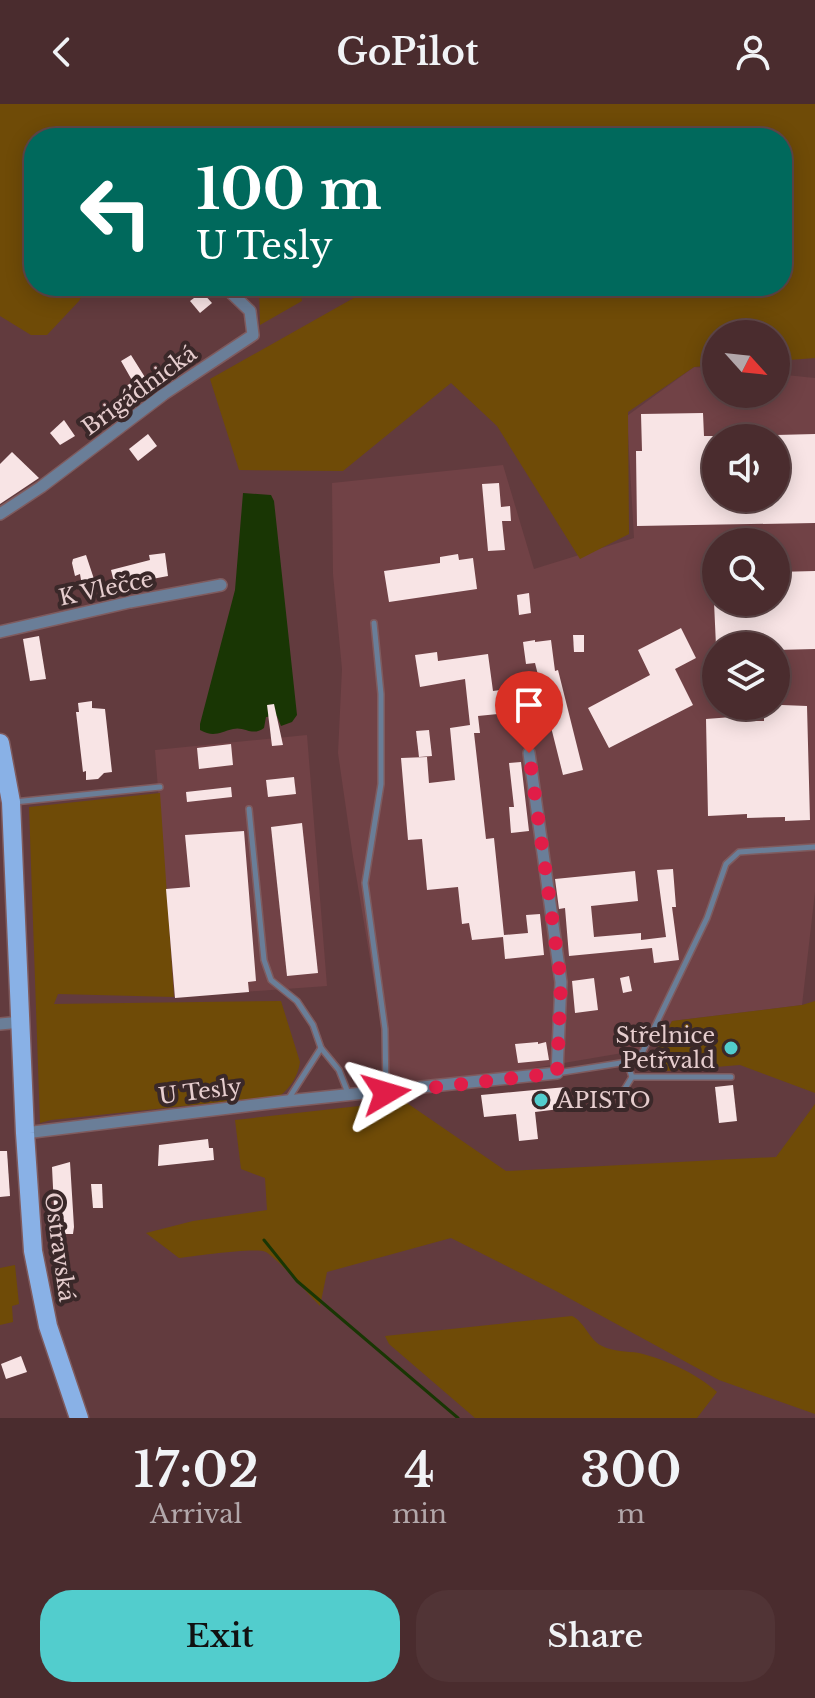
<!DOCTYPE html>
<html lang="en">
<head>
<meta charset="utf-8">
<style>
	body { margin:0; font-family:"Libre Baskerville",serif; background:#513436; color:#f1f3f6; height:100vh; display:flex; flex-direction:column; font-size:30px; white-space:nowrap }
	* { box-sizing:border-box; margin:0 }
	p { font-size:26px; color:#b2a7aa }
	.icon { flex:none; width:44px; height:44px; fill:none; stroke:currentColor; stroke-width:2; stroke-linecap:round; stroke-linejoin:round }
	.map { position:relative; height:1314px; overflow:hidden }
	.panel { display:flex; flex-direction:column; background:#4a2c2e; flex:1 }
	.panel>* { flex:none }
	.banner { position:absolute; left:24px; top:24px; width:768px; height:168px; border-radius:32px; box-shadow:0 4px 20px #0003,0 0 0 2px #61484a; background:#00695c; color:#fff; overflow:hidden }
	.needle { width:52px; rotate:117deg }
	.fabs { position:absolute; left:702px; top:216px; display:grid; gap:16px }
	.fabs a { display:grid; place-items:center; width:88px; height:88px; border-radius:50%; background:#4a2c2e; box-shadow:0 4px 20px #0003,0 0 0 2px #61484a; font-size:40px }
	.pin { position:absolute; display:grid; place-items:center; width:68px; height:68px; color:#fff; margin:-82px -34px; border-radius:50% 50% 50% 0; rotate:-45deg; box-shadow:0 0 8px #0007 }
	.pin .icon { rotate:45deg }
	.me { position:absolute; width:88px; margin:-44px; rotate:83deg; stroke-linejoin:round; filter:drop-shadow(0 0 6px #0008) }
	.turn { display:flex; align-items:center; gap:28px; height:168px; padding:0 40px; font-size:36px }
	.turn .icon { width:104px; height:104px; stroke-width:2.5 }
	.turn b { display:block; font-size:56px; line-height:68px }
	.eta { display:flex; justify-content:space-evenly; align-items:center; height:136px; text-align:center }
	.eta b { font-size:48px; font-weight:600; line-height:56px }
	.primary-button { display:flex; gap:16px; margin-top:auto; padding:16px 40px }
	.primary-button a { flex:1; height:92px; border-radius:32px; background:#52cdcd; color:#111; font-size:32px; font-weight:600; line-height:92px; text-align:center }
	.primary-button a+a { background:#513436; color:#f1f3f6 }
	header { display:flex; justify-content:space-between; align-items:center; height:104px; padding:0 40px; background:#4a2c2e; font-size:36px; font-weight:600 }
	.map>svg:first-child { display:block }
	.built { fill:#714246; fill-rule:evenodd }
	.green { fill:#6f4b07 }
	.water { fill:#193604 }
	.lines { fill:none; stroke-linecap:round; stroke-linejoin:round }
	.stream { stroke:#193604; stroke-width:3 }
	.building { fill:#f8e4e5 }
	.service-casing { stroke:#7f5b5e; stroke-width:8 }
	.minor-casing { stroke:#7f5b5e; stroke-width:14 }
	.primary-casing { stroke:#7f5b5e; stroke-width:21 }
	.service { stroke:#6a7e98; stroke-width:5 }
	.minor { stroke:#6a7e98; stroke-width:11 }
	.primary { stroke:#89b1e6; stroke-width:18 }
	.route { stroke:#e11d48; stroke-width:14; stroke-dasharray:0 25.2 }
	.poi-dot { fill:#52cdcd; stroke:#3a2829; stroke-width:3 }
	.labels { text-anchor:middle; stroke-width:8; stroke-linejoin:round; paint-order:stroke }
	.street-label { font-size:22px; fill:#e6cdce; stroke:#3a2829 }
	.poi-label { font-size:22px; fill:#e6cdce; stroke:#3a2829; text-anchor:end }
</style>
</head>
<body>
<header><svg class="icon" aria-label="back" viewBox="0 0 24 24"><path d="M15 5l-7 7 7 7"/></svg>GoPilot<svg class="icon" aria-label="person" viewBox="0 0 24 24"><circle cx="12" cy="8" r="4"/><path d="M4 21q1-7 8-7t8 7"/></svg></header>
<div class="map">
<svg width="815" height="1314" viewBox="0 0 815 1314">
	<rect width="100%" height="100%" fill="#623b3e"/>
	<g class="built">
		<path d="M 694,263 L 716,265 L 716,290 L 776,290 L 776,270 L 815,274 L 815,788 L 802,901 L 672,917 L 661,938 L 634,947 L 428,982 L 391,980 L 353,753 L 338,649 L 342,565 L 333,470 L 332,379 L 503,361 L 534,465 L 634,434 L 627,312 ZM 716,334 L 776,334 L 776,394 L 716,394 ZM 716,438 L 776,438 L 776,498 L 716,498 ZM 716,542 L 776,542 L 776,602 L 716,602 Z"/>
		<polygon points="307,631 327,882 174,893 155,646"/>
	</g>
	<g class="green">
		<polygon points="0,0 815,0 815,254 776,257 776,230 716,230 716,261 694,263 628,308 629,430 580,455 497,322 451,279 343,367 239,366 210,275 375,182 782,182 782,34 34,34 34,182 88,182 79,197 47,231 31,231 0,212"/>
		<polygon points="259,182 299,182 302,197 260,221"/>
		<path d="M 160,689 L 174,893 L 58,890 L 54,900 L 281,897 L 300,958 C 298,972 291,983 280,992 L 51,1016 L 40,1019 L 29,703 Z"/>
		<polygon points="815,897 815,989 740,961 654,968 652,955 672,917 802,901"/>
		<path d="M 404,997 L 506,1067 L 776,1053 L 815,1000 L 815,1310 L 719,1276 L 556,1187 L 451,1134 L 327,1168 L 320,1202 C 309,1191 277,1154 266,1148 C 257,1143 195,1152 179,1154 L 146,1129 L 193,1117 L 267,1106 L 265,1074 L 241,1065 L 235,1016 Z"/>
		<polygon points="15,1161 19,1200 12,1202 13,1218 0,1221 0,1164"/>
		<path d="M 572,1212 C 585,1218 589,1236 602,1242 C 614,1248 626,1247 639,1249 C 664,1255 698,1270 717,1288 L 697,1314 L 475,1314 L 389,1240 L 385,1232 Z"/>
	</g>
	<path class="water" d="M 243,389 L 271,391 L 274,397 L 297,611 L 292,618 L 281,622 L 277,612 L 266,613 L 264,624 C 252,633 245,622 233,625 C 220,628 214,634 200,626 L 200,620 L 235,486 Z"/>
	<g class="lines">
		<polyline class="stream" points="264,1136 297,1177 458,1314"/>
	</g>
	<g class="building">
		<polygon points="202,188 212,199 200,209 190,197"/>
		<polygon points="131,251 153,286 134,298 124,283 133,278 121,257"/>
		<polygon points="703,309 704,332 716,332 716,394 776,394 776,331 815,330 815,419 637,422 636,347 642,347 641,310"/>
		<polygon points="64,316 75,332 60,341 50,329"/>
		<polygon points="148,330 157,342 138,357 129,345"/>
		<polygon points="12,348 39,374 0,400 0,360"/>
		<polygon points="499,379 501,403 510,402 511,417 502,417 505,446 488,447 482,380"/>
		<polygon points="165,449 168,472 115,482 111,466 150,456 149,451"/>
		<polygon points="458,450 459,456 473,454 477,485 389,498 384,467 440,459 440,453"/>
		<polygon points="86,451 94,475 85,477 81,476 80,470 75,472 72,459 73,455"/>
		<polygon points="815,467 815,545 776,546 776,542 716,542 714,498 776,498 776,468"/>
		<polygon points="529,489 531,509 519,511 517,491"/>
		<polygon points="681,524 696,554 675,565 693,601 609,644 588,604 650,571 638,546"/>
		<polygon points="573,531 584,531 584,548 574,548"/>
		<polygon points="39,532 46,575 30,577 23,535"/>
		<polygon points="535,536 535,538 551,536 555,567 558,566 583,666 563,671 535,559 526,560 523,538"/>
		<polygon points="437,548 438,557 488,550 493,587 515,584 518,608 478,612 480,629 474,629 486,735 494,734 504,831 528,829 526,811 540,810 544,851 505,855 503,833 472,836 469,819 462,820 458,783 427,786 422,735 408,736 401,654 427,653 429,679 455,676 450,624 470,621 465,575 420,583 415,551"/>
		<polygon points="92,597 92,604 105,605 112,668 104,669 98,675 86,676 86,667 83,668 76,608 79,608 78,599"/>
		<polygon points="274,600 283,641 272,642 267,601"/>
		<polygon points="782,601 807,602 810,716 785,717 785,713 747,714 747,710 708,712 706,615 745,612 745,617 764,617 764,602"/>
		<polygon points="429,626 432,652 419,653 416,627"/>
		<polygon points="231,640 233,661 199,665 197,644"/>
		<polygon points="521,658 529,727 511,729 509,703 514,703 509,659"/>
		<polygon points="294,673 296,690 268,693 266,676"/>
		<polygon points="231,683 232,693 187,698 186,688"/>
		<polygon points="302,719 318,869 287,872 271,723"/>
		<polygon points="244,727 256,877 248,878 249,888 175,894 166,785 190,783 185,731"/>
		<polygon points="673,765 676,803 672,803 679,856 654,859 652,844 569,852 565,804 559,805 555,775 635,767 638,797 591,802 594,833 641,829 641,836 666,833 657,766"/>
		<polygon points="629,872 632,887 623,889 620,874"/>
		<polygon points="594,874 598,906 575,909 572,877"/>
		<polygon points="538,938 538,940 546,938 549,956 518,959 515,940"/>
		<polygon points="733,981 737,1017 719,1019 715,983"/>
		<polygon points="566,983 568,1004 535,1008 538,1035 519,1037 516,1010 484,1013 481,991"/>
		<polygon points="208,1035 209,1044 213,1044 214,1056 158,1062 159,1041"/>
		<polygon points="0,1047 7,1047 10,1092 0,1093"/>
		<polygon points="70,1058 74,1123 73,1130 64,1130 63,1123 55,1124 52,1063"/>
		<polygon points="91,1080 102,1080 103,1104 93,1104"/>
		<polygon points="21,1252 27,1268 6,1275 1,1260"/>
	</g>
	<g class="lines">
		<defs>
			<g id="service">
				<polyline points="374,519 381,590 381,680 365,779 385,925 386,988"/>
				<polyline points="14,698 160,683"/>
				<polyline points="249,705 264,856 271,876 297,897 313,921 321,944 339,966 348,989"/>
				<polyline points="557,969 627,958 637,954 643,947 707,814 726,760 739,748 815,743"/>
				<polyline points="632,973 731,973"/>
				<polyline points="289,994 321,944"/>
				<polyline points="619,994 632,973 627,958"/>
			</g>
			<g id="minor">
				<polyline points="0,410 41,383 164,290 253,231 250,207 224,182"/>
				<polyline points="0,528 130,498 221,481"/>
				<polyline points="0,920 21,918"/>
				<polyline points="25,1029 287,997 557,969 561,878 529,649"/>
			</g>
			<polyline id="primary" points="0,639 11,698 25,1029 33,1147 48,1222 79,1314"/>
		</defs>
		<use href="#service" class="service-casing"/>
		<use href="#minor" class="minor-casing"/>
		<use href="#primary" class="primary-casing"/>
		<use href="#service" class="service"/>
		<use href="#minor" class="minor"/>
		<use href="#primary" class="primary"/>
	</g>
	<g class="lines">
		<polyline class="route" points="386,989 557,969 561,878 529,649"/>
	</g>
	<g class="poi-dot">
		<circle cx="731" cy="944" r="8"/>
		<circle cx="541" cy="996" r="8"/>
	</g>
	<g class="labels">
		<g class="street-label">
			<text transform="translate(139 286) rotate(-36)" y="8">Brigádnická</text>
			<text transform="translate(106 484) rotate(-12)" y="8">K Vlečce</text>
			<text transform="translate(200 987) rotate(-7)" y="8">U Tesly</text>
			<text transform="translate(60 1143) rotate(82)" y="8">Ostravská</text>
		</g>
		<g class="poi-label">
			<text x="715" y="939">Střelnice<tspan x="715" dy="25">Petřvald</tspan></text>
			<text x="557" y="1004" text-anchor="start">APISTO</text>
		</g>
	</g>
</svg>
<div class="fabs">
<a><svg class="needle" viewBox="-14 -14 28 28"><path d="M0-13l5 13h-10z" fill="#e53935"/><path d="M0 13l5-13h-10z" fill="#b2a7aa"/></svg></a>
<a><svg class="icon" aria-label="sound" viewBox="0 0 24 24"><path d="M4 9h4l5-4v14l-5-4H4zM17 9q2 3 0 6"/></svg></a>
<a><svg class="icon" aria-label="search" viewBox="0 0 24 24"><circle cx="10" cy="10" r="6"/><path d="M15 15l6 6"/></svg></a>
<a><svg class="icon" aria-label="layers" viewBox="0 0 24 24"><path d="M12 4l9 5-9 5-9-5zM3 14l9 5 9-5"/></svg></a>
</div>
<div class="pin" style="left:529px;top:649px;background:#d93025"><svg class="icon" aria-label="arrive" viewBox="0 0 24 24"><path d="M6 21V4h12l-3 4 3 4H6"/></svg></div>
<svg class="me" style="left:386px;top:989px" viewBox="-20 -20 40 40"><path d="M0-17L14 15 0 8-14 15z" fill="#e11d48" stroke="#fff" stroke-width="4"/></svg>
<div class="banner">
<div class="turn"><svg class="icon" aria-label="left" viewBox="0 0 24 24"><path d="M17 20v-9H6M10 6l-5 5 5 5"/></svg><div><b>100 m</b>U Tesly</div></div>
</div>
</div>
<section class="panel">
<div class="eta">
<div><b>17:02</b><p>Arrival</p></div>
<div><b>4</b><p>min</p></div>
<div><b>300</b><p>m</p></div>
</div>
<div class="primary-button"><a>Exit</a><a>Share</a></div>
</section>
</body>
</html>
